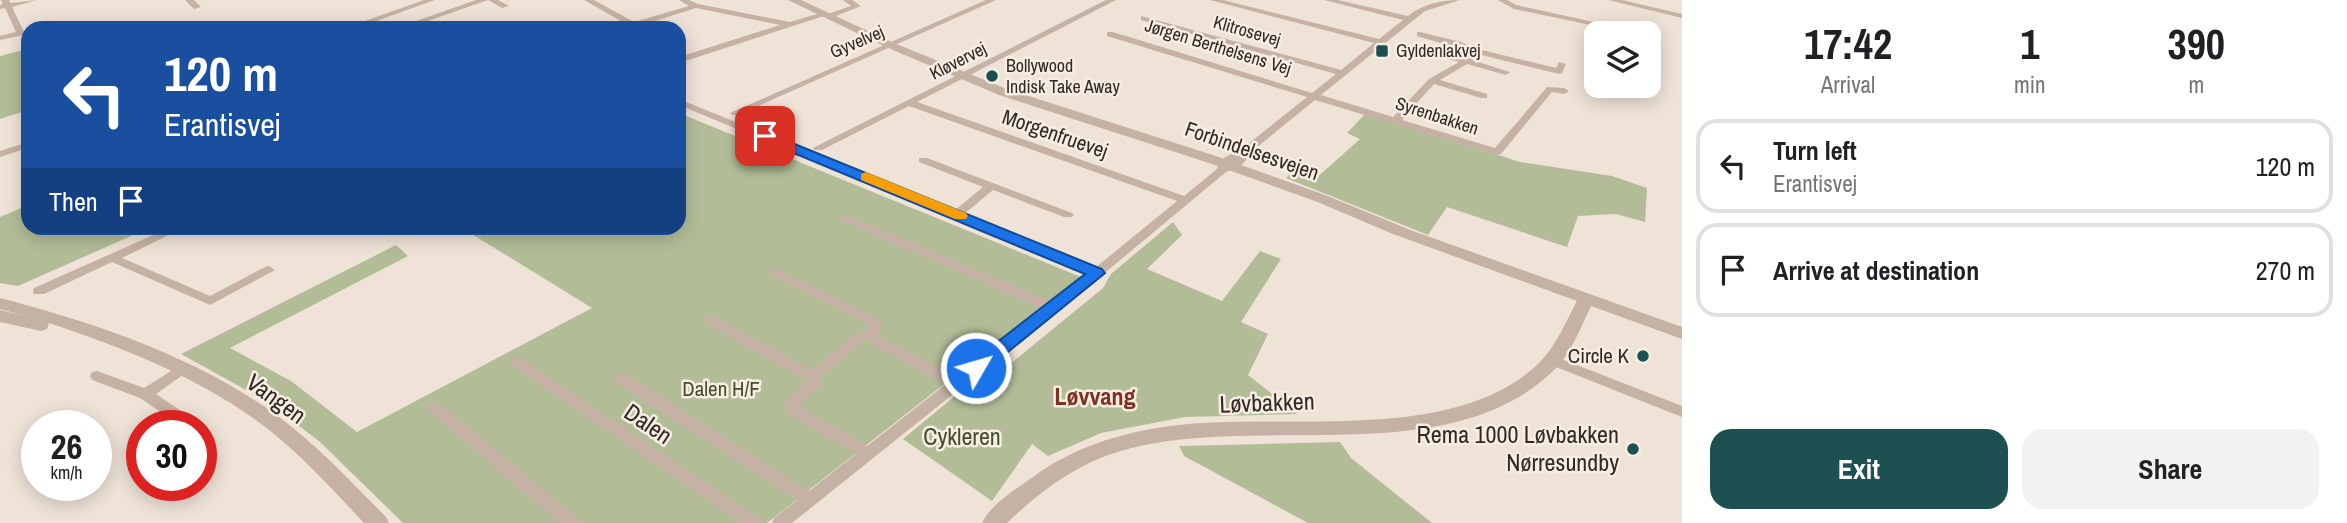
<!DOCTYPE html>
<html lang="en">
<head>
<meta charset="utf-8">
<style>
	body { margin:0; font-family:"Archivo Narrow",sans-serif; background:#f2f2f2; color:#202124; height:100vh; display:flex; flex-direction:column; font-size:26px; white-space:nowrap }
	* { box-sizing:border-box; margin:0 }
	p { font-size:23px; color:#757577 }
	.icon { flex:none; width:38px; height:38px; fill:none; stroke:currentColor; stroke-width:2; stroke-linecap:round; stroke-linejoin:round }
	.map { position:relative; flex:1; overflow:hidden }
	.side { display:flex; flex-direction:column; background:#fff; width:665px }
	.side>* { flex:none }
	.top-card { position:absolute; left:21px; top:21px; width:665px; height:214px; border-radius:21px; box-shadow:0 4px 18px #0003; background:#1a4fa0; color:#fff; overflow:hidden }
	.buttons { position:absolute; left:1584px; top:21px; display:grid; gap:14px }
	.buttons a { display:grid; place-items:center; width:77px; height:77px; border-radius:14px; background:#fff; box-shadow:0 4px 18px #0003; font-size:35px }
	.speed { position:absolute; left:21px; top:410px; display:flex; gap:14px; font-size:35px; font-weight:700; text-align:center }
	.speed>* { display:grid; place-content:center; width:91px; height:91px; border-radius:50%; background:#fff; box-shadow:0 4px 18px #0003; line-height:1 }
	.speed small { font-size:18px; font-weight:400 }
	.speed .limit { border:10px solid #d22; background:#fff; color:#111 }
	.pin { position:absolute; display:grid; place-items:center; width:60px; height:60px; color:#fff; margin:-30px; border-radius:14px; box-shadow:0 4px 10px #0006 }
	.me { position:absolute; width:77px; margin:-38px; rotate:52deg; stroke-linejoin:round; filter:drop-shadow(0 0 5px #0008) }
	.turn { display:flex; align-items:center; gap:24px; height:147px; padding:0 28px; font-size:32px }
	.turn .icon { width:91px; height:91px; stroke-width:2.5 }
	.turn b { display:block; font-size:49px; line-height:60px }
	.then { display:flex; align-items:center; height:66px; padding:0 28px; background:#0003; gap:14px; font-size:26px }
	.eta { display:flex; justify-content:space-evenly; align-items:center; height:119px; text-align:center }
	.eta b { font-size:42px; font-weight:700; line-height:49px }
	.action { display:flex; gap:14px; margin-top:auto; padding:14px 28px }
	.action a { flex:1; height:80px; border-radius:21px; background:#1d5051; color:#fff; font-size:28px; font-weight:700; line-height:80px; text-align:center }
	.action a+a { background:#f2f2f2; color:#202124 }
	ul { padding:0; list-style:none }
	li { display:flex; align-items:center; gap:21px; height:94px; margin:0 14px 10px; padding:0 14px; border:4px solid #e0e0e0; border-radius:21px }
	li div { flex:1 }
	li b { display:block; font-size:26px }
	li em { font-style:normal }
	main { display:flex; flex:1; min-height:0 }
	.map>svg:first-child { display:block }
	.green { fill:#b2bd98 }
	.lines { fill:none; stroke-linecap:round; stroke-linejoin:round }
	.minor { fill:#c6b2a4; fill-rule:evenodd }
	.tertiary { fill:#c6b2a4; fill-rule:evenodd }
	.route { fill:#1a73e8; stroke:#114b97; stroke-width:2 }
	.slow { fill:#f59e0b }
	.poi-dot { fill:#1d5051; stroke:#f7ede2; stroke-width:2.5 }
	.labels { text-anchor:middle; stroke-width:5; stroke-linejoin:round; paint-order:stroke }
	.far-street-label { font-size:18px; fill:#322825; stroke:#f7ede2 }
	.far-poi-label { font-size:18px; fill:#322825; stroke:#f7ede2; text-anchor:start }
	.street-label { font-size:21px; fill:#322825; stroke:#f7ede2 }
	.poi-label { font-size:21px; fill:#322825; stroke:#f7ede2; text-anchor:end }
	.park-label { font-size:21px; fill:#434f2a; stroke:#f7ede2 }
	.quarter-label { font-size:24px; font-weight:bold; fill:#7d3322; stroke:#f7ede2 }
	.near-street-label { font-size:24px; fill:#322825; stroke:#f7ede2 }
	.near-poi-label { font-size:24px; fill:#322825; stroke:#f7ede2; text-anchor:end }
	.near-park-label { font-size:24px; fill:#434f2a; stroke:#f7ede2 }
</style>
</head>
<body>
<main>
<div class="map">
<svg width="1682" height="523" viewBox="0 0 1682 523">
	<rect width="100%" height="100%" fill="#efe3d7"/>
	<g class="green">
		<polygon points="28,49 28,110 0,119 0,56"/>
		<polygon points="679,113 1081,277 767,523 403,523 320,442 268,402 181,354 396,245 408,256 230,348 291,381 357,432 592,308 462,228 679,228"/>
		<polygon points="1366,113 1520,162 1612,176 1647,188 1645,222 1616,214 1578,216 1567,247 1447,207 1428,235 1286,178 1291,173 1313,181 1360,139 1347,133"/>
		<polygon points="28,205 28,228 149,228 18,286 0,283 0,217"/>
		<polygon points="1173,222 1182,235 1147,269 1222,301 1260,251 1281,259 1241,322 1268,334 1248,375 1297,414 1185,417 1101,433 1048,456 1032,444 992,501 903,439 961,391 970,397 1103,288 1111,274"/>
		<polygon points="1340,442 1351,458 1432,523 1308,523 1184,456 1179,446"/>
	</g>
	<g class="lines">
		<g class="minor">
			<polygon points="1,0 9,0 10,3 37,0 12,7 23,30 28,30 28,34 0,40 0,36 16,32 5,8 0,9 0,5 3,4"/>
			<polygon points="185,0 194,0 201,7 194,9"/>
			<polygon points="424,0 435,0 357,28 345,28"/>
			<polygon points="476,0 488,0 408,28 396,28"/>
			<polygon points="488,0 498,0 509,6 502,8"/>
			<polygon points="584,0 594,0 634,22 689,6 679,0 689,0 698,4 790,22 824,12 828,14 851,6 843,0 852,0 861,6 831,18 824,16 679,63 679,57 780,25 696,8 636,27 618,28 626,24"/>
			<polygon points="986,0 996,0 738,115 732,115 730,113"/>
			<path d="M 1106,0 L 1116,0 L 917,102 L 1184,196 L 1217,169 L 1219,161 L 1248,144 L 1307,97 L 1107,36 L 1107,32 L 1113,32 L 1312,93 L 1336,74 L 1141,20 L 1141,16 L 1341,70 L 1374,43 L 1210,0 L 1223,0 L 1379,39 L 1403,20 L 1324,0 L 1338,0 L 1408,16 C 1423,4 1441,0 1460,0 L 1425,11 L 1321,95 L 1393,117 L 1429,79 L 1459,62 L 1402,47 L 1402,43 L 1464,58 L 1470,52 L 1417,36 L 1417,32 L 1420,32 L 1461,42 L 1478,49 L 1556,68 L 1559,62 L 1566,64 L 1562,73 L 1559,74 L 1477,54 L 1472,60 L 1510,72 L 1506,75 L 1467,64 L 1440,80 L 1487,94 L 1487,98 L 1481,98 L 1434,84 L 1415,105 L 1466,121 L 1466,125 L 1460,125 L 1410,110 L 1402,120 L 1495,148 L 1547,87 L 1564,88 L 1569,91 L 1564,94 L 1552,92 L 1501,154 L 1497,155 L 1315,100 L 1256,148 L 1241,166 L 1226,172 L 1101,276 L 792,523 L 772,523 L 774,518 L 797,500 L 616,382 L 614,378 L 616,374 L 626,374 L 809,491 L 856,454 L 787,413 L 784,404 L 786,400 L 807,381 L 704,322 L 702,319 L 704,316 L 714,316 L 811,370 L 855,334 L 867,331 L 868,324 L 772,276 L 770,273 L 772,270 L 776,269 L 880,319 L 882,322 L 880,334 L 884,339 L 956,377 L 1043,309 L 841,220 L 839,218 L 845,215 L 849,216 L 1052,302 L 1087,274 L 679,105 L 679,99 L 954,211 L 983,187 L 919,162 L 919,158 L 927,158 L 1072,213 L 1074,215 L 1072,217 L 1064,217 L 993,190 L 964,214 L 1095,268 L 1177,201 L 909,106 L 822,150 L 814,150 L 813,148 ZM 870,339 L 874,345 L 946,384 L 867,446 L 799,406 L 821,386 L 823,382 L 820,378 L 864,340 Z"/>
			<polygon points="1498,0 1507,0 1516,5 1639,32 1629,33 1514,9"/>
			<polygon points="1608,0 1622,0 1682,14 1682,18"/>
			<polygon points="70,22 74,24 73,26 38,28 42,26"/>
			<polygon points="539,24 548,28 528,28 529,26"/>
			<polygon points="28,142 28,148 0,157 0,151"/>
			<polygon points="169,228 183,228 122,258 210,296 265,267 269,266 275,270 210,305 112,262 44,294 34,294 33,291 34,288"/>
			<polygon points="1551,355 1682,406 1682,417 1546,363 1544,360 1546,357"/>
			<polygon points="517,357 522,359 759,518 761,523 740,523 512,365 510,362 512,359"/>
			<polygon points="182,364 187,366 189,369 187,372 156,394 196,421 198,425 180,425 140,398 92,380 90,376 92,372 97,371 144,388"/>
			<polygon points="434,402 439,403 578,518 580,523 560,523 429,411 427,407 429,403"/>
			<polygon points="201,425 206,427 209,433 206,437 201,439"/>
			<polygon points="142,465 142,479 134,477 132,473 136,467"/>
		</g>
		<g class="tertiary">
			<path d="M 788,0 L 801,0 L 894,43 L 1007,89 L 1216,156 L 1325,195 L 1413,231 L 1682,327 L 1682,339 L 1591,306 C 1581,327 1571,354 1554,370 C 1443,479 1236,405 1103,457 C 1067,471 1035,496 1007,523 L 982,523 C 991,504 1016,489 1033,477 C 1068,451 1108,437 1151,429 C 1267,407 1451,451 1541,361 C 1557,344 1566,321 1577,301 L 1393,234 L 1315,201 L 1206,162 L 999,95 L 886,47 Z"/>
			<path d="M 0,298 C 100,324 206,360 288,424 C 324,452 354,485 386,517 L 389,523 L 364,523 C 335,492 306,460 273,433 C 208,381 127,349 49,323 L 47,329 L 41,331 L 0,322 L 0,310 L 25,316 L 0,309 Z"/>
		</g>
	</g>
	<polygon class="route" points="765,132 1102,269 1105,273 982,373 969,373 966,368 969,364 1085,274 760,139 758,136"/>
	<polygon class="slow" points="866,172 966,213 968,216 966,219 955,219 861,180 861,174"/>
	<g class="poi-dot">
		<rect x="1375" y="44" width="14" height="14" rx="3.5"/>
		<circle cx="992" cy="76" r="7"/>
		<circle cx="1643" cy="356" r="7"/>
		<circle cx="1633" cy="449" r="7"/>
	</g>
	<g class="labels">
		<g class="far-street-label">
			<text transform="translate(1247 31) rotate(16)" y="6">Klitrosevej</text>
			<text transform="translate(857 42) rotate(-23)" y="6">Gyvelvej</text>
			<text transform="translate(1218 47) rotate(17)" y="6">Jørgen Berthelsens Vej</text>
			<text transform="translate(958 61) rotate(-27)" y="6">Kløvervej</text>
			<text transform="translate(1437 116) rotate(18)" y="6">Syrenbakken</text>
		</g>
		<g class="far-poi-label">
			<text x="1396" y="57">Gyldenlakvej</text>
			<text x="1006" y="72">Bollywood<tspan x="1006" dy="21">Indisk Take Away</tspan></text>
		</g>
		<g class="street-label">
			<text transform="translate(1055 134) rotate(19)" y="7">Morgenfruevej</text>
			<text transform="translate(1252 151) rotate(19)" y="7">Forbindelsesvejen</text>
		</g>
		<g class="poi-label">
			<text x="1629" y="363">Circle K</text>
		</g>
		<g class="park-label">
			<text x="721" y="396">Dalen H/F</text>
		</g>
		<g class="quarter-label">
			<text x="1095" y="405">Løvvang</text>
		</g>
		<g class="near-street-label">
			<text transform="translate(276 399) rotate(36)" y="8">Vangen</text>
			<text transform="translate(1267 403) rotate(-2)" y="8">Løvbakken</text>
			<text transform="translate(648 424) rotate(34)" y="8">Dalen</text>
		</g>
		<g class="near-poi-label">
			<text x="1619" y="443">Rema 1000 Løvbakken<tspan x="1619" dy="28">Nørresundby</tspan></text>
		</g>
		<g class="near-park-label">
			<text x="962" y="445">Cykleren</text>
		</g>
	</g>
</svg>
<div class="buttons">
<a><svg class="icon" aria-label="layers" viewBox="0 0 24 24"><path d="M12 4l9 5-9 5-9-5zM3 14l9 5 9-5"/></svg></a>
</div>
<div class="speed"><div>26<small>km/h</small></div><div class="limit">30</div></div>
<div class="pin" style="left:765px;top:136px;background:#d93025"><svg class="icon" aria-label="arrive" viewBox="0 0 24 24"><path d="M6 21V4h12l-3 4 3 4H6"/></svg></div>
<svg class="me" style="left:976px;top:368px" viewBox="-20 -20 40 40"><circle r="17" fill="#1a73e8" stroke="#fff" stroke-width="3"/><path d="M0-11L8 9 0 5-8 9z" fill="#fff"/></svg>
<div class="top-card">
<div class="turn"><svg class="icon" aria-label="left" viewBox="0 0 24 24"><path d="M17 20v-9H6M10 6l-5 5 5 5"/></svg><div><b>120 m</b>Erantisvej</div></div>
<div class="then">Then<svg class="icon" aria-label="arrive" viewBox="0 0 24 24"><path d="M6 21V4h12l-3 4 3 4H6"/></svg></div>
</div>
</div>
<section class="side">
<div class="eta">
<div><b>17:42</b><p>Arrival</p></div>
<div><b>1</b><p>min</p></div>
<div><b>390</b><p>m</p></div>
</div>
<ul>
<li><svg class="icon" aria-label="left" viewBox="0 0 24 24"><path d="M17 20v-9H6M10 6l-5 5 5 5"/></svg><div><b>Turn left</b><p>Erantisvej</p></div><em>120 m</em></li>
<li><svg class="icon" aria-label="arrive" viewBox="0 0 24 24"><path d="M6 21V4h12l-3 4 3 4H6"/></svg><div><b>Arrive at destination</b></div><em>270 m</em></li>
</ul>
<div class="action"><a>Exit</a><a>Share</a></div>
</section>
</main>
</body>
</html>
